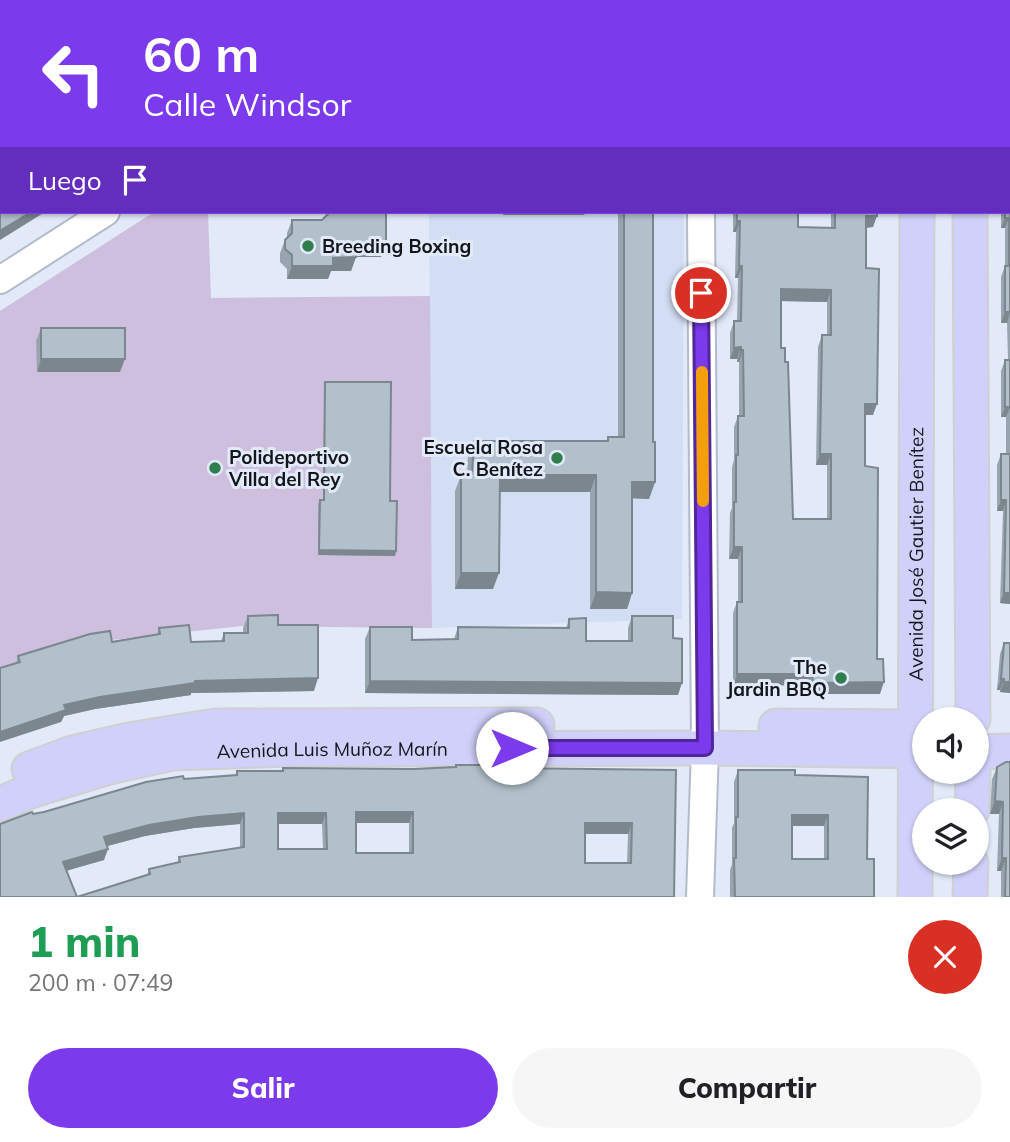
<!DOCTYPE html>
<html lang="es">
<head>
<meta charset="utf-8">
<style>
	body { margin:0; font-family:Mulish,sans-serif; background:#f6f6f6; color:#202124; height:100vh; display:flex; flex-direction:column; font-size:26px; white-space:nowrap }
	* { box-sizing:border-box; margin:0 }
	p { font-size:23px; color:#757577 }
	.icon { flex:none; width:38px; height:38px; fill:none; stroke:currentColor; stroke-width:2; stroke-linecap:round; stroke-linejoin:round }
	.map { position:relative; height:897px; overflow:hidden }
	.drawer { display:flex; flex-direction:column; background:#fff; flex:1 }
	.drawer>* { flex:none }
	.guide { position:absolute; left:0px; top:0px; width:1012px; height:214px; box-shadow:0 2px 5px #0004; background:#7c3aed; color:#fff; overflow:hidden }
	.controls { position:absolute; left:912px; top:707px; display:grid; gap:14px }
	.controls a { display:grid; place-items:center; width:77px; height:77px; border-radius:50%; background:#fff; box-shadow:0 2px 5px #0004; font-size:35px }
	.pin { position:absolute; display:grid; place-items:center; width:60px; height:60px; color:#fff; margin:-30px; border:4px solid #fff; border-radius:50%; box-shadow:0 2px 7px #0007 }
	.me { position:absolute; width:77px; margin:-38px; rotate:90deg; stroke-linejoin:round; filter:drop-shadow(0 0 5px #0008) }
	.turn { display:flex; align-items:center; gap:24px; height:147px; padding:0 28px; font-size:32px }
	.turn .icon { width:91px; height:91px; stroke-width:2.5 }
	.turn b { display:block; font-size:49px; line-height:60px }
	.then { display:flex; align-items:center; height:66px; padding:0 28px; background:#0003; gap:14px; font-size:26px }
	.round { display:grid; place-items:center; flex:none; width:74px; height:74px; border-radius:37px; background:#f6f6f6 }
	.head { display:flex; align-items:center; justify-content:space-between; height:119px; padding:0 28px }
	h1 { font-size:42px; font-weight:800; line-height:52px; color:#1e9e55 }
	.cta { display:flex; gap:14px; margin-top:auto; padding:14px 28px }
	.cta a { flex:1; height:80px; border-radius:42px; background:#7c3aed; color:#fff; font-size:28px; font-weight:800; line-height:80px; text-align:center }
	.cta a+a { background:#f6f6f6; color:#202124 }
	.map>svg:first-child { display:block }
	.built { fill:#d2def4 }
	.green { fill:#cebfdf }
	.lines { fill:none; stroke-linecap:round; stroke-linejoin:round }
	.minor-casing { stroke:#b3bbca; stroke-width:30 }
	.major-casing { stroke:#d0d0d1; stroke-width:37 }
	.minor { stroke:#fff; stroke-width:26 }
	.major { stroke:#d0d0fa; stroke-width:33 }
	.wall { fill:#98a5af; fill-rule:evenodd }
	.shaded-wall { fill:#7c868e }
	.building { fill:#b1c0cb; stroke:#7c868e; stroke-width:2; fill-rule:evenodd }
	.route-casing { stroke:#51269a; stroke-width:18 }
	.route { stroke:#7c3aed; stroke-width:12 }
	.slow { stroke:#f59e0b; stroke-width:12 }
	.poi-dot { fill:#307d4d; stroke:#e2eafa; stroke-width:2.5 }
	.labels { text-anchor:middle; stroke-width:6; stroke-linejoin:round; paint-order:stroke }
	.poi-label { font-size:19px; font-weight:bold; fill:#12151a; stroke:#e2eafa; text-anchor:start }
	.street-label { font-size:19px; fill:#12151a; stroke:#e2eafa }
</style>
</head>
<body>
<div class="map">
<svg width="1010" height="897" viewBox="0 0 1010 897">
	<rect width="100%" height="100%" fill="#e2eafa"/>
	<polygon class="built" points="429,212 684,212 682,619 432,628"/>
	<polygon class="green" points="154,212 208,212 211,298 430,296 432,628 242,626 84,643 0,671 0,311"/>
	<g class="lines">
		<defs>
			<g id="minor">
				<polyline points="46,2 49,0"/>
				<polyline points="499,2 499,0"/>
				<polyline points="0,32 2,31"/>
				<polyline points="0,280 106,212"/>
				<polyline points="700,897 705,748 701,212"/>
			</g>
			<g id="major">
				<polyline points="918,2 918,0"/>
				<polyline points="970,2 970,0"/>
				<polyline points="970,212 973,719"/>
				<polyline points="776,726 924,727"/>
				<polyline points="976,752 1010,751"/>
				<polyline points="29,769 72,753 129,740 215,726 537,725"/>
				<path id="s1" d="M 0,804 L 33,790 L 109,767 L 173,753 L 292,749 L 705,748 L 924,751"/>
				<polyline points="972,810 973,772"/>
				<path id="s2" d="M 915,897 L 917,212"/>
				<polyline points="970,897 971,863"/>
			</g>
		</defs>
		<use href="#minor" class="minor-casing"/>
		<use href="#major" class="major-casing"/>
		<use href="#minor" class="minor"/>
		<use href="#major" class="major"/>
	</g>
	<g class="wall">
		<polygon points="1005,0 1010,0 1010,604 1000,603 1003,511 997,511 997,465 1001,454 1006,454 1006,417 1001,417 1001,371 1005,360 1008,360 1007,323 1001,323 1001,277 1005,266 1005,228 1001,228 1001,212 1010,212 1010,2 1005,2"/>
		<polygon points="2,66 2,118 1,119 0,67"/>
		<polygon points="618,212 653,212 653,442 655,482 649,499 632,498 632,593 627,609 590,609 590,492 500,492 493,589 455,589 455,491 461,475 467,475 468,457 474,441 606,441 608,437 618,437"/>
		<path d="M 733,212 L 798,212 L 798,227 L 831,228 L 831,212 L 877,212 L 873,227 L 866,228 L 866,268 L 873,415 L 865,415 L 865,466 L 880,694 L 808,694 L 808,685 L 733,686 L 733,613 L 737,602 L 738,602 L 738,559 L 729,559 L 730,513 L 732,508 L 732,467 L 734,460 L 734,427 L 738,416 L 739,416 L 739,362 L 737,362 L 737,359 L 730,359 L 730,333 L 734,321 L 737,321 L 738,278 L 735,278 L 736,232 L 733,232 ZM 781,301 L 827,302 L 827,335 L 822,335 L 818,347 L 816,465 L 827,465 L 827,519 L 793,519 L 781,348 Z"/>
		<polygon points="292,220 381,257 356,257 351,271 331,271 328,279 287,279 287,269 280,262 280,253 285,240 287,238 287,233"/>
		<polygon points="41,328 120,372 37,372 36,341"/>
		<polygon points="325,382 390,501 396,551 395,556 318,555 318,505 320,500 323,500 324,387"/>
		<polygon points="248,616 278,625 314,691 191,693 191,695 95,709 64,716 61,722 16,663 18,656 157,634 159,628 191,642 221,641 224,633 243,633 243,628"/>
		<polygon points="632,616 673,638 678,695 365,693 365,639 370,627 412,640 454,639 458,627 566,628 569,619 586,641 628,641 628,628"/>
		<polygon points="1004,643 1010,643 1010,693 1000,692 1000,690 997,690 1000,654"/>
		<polygon points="1010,762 1010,897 1001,897 1001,871 997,871 999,814 990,814 992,779 997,767"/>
		<path d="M 456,765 L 497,768 L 676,770 L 674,897 L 77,897 L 33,814 L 184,779 L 235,775 L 237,771 L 282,771 L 283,768 L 413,769 L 455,768 ZM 356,823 L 409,823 L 409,853 L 356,853 ZM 240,824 L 240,848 L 179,857 L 177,863 L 149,869 L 147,875 L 77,897 L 67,870 L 104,860 L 107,846 L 145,836 L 194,828 ZM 278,824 L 322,824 L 323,849 L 278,849 ZM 585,834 L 628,834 L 627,863 L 585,863 Z"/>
		<path d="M 738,770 L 795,775 L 867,859 L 874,897 L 730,897 L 730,870 L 732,864 L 732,828 L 734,823 L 734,782 ZM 792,826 L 824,826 L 824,859 L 792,859 Z"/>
	</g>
	<g class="shaded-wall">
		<polygon points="31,212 45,212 0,240 0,231"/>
		<polygon points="504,212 586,212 584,215 503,215"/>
		<polygon points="866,216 877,216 873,227 862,228"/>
		<polygon points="1005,218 1009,218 1005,228 1001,228"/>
		<polygon points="737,221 740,221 736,232 733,232"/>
		<polygon points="356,243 386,243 381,257 351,257"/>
		<polygon points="356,257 351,271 331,271 328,279 287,279 292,266 333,258"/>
		<polygon points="739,266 742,266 738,278 735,278"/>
		<polygon points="781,289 831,290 827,302 777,301"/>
		<polygon points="1005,312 1010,312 1007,323 1001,323"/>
		<polygon points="741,347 737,359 730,359 734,348"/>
		<polygon points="741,350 743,350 739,362 737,362"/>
		<polygon points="41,359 125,359 120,372 37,372"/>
		<polygon points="865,404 877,404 873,415 861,415"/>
		<polygon points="1005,407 1010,407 1006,417 1001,417"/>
		<polygon points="820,454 831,454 827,465 816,465"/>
		<polygon points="500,475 596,475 590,492 494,492"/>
		<polygon points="632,482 655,482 649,499 626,498"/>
		<polygon points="1001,500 1006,500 1003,511 997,511"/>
		<polygon points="734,547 742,547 738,559 729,559"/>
		<polygon points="319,550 396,551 395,556 318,555"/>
		<polygon points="461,573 499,573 493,589 455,589"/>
		<polygon points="596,592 632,593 627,609 590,609"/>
		<polygon points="1004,593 1010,593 1010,604 1000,603"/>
		<polygon points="737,674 812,674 808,685 733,686"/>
		<polygon points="318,678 314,691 191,693 191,695 95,709 64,716 61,722 0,742 0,732 64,705 100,697 195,681"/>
		<polygon points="1001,679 1004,679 1000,690 997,690"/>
		<polygon points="370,681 682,683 678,695 365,693"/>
		<polygon points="884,682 880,694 808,694 813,683"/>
		<polygon points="1004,682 1010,682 1010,693 1000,692"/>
		<polygon points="995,801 1003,802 999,814 990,814"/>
		<polygon points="356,812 413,812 409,823 352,823"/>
		<polygon points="244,813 240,824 194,828 145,836 100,848 104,837 149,825 198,817"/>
		<polygon points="278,813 326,813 322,824 274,824"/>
		<polygon points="792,815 828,815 824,826 788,826"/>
		<polygon points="585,823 632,823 628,834 581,834"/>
		<polygon points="108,849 104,860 59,873 63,862"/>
		<polygon points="1002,858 1006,858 1001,871 997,871"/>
	</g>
	<g class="building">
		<polygon points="90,0 180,0 181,2 88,2"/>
		<rect x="201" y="0" width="268" height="2"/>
		<polygon points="536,0 597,0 598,2 536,2"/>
		<polygon points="2,66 2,102 0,99 0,67"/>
		<polygon points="1010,130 1010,312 1005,312 1005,266 1009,266 1009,218 1005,218 1005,212 1010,212"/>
		<polygon points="0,162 2,165 2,212 31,212 0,231"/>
		<polygon points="330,212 386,212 386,243 356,243 356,257 333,258 333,266 292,266 292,255 285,249 285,240 292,233 292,220 322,220"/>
		<polygon points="624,212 653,212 653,442 655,442 655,482 632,482 632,593 596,592 596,475 500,475 499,573 461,573 461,475 472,474 474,441 608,441 608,437 624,437"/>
		<path d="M 737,212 L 798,212 L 798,227 L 835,228 L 835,212 L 877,212 L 877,216 L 866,216 L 866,268 L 879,269 L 877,404 L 865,404 L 865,466 L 878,468 L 877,659 L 883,659 L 884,682 L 813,683 L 812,674 L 737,674 L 737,602 L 742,602 L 742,547 L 734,547 L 734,502 L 736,502 L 736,455 L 738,455 L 738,416 L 744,416 L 743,350 L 741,350 L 741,347 L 734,348 L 734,321 L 741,321 L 742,266 L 739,266 L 740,221 L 737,221 ZM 781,289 L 831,290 L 831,335 L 822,335 L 820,454 L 831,454 L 831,519 L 793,519 L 788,362 L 785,362 L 785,348 L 781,348 Z"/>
		<rect x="41" y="328" width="84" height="31"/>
		<rect x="1005" y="360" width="5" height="47"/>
		<polygon points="325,382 391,382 390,501 397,501 396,551 319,550 320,500 324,500"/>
		<polygon points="1001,454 1010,454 1010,593 1004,593 1006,500 1001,500"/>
		<polygon points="278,615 278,625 318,625 318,678 195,681 195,683 100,697 64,705 66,710 0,732 0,668 20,662 18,656 90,634 110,631 112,642 160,634 159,628 189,625 191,642 224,641 224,633 248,633 248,616"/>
		<polygon points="632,616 673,616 673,638 682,639 682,683 370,681 370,627 412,627 412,640 458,639 458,627 569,628 569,619 586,618 586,641 632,641"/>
		<polygon points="1004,643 1010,643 1010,682 1004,682 1004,679 1001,679"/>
		<polygon points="1006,762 1010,762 1010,897 1005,897 1006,858 1002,858 1003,802 995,801 997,767"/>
		<path d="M 456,765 L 497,765 L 497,768 L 676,770 L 674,897 L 0,897 L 0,824 L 32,812 L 33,814 L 44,812 L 146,782 L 183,776 L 184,779 L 237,775 L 237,771 L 283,771 L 283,768 L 413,769 L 456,767 ZM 356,812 L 413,812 L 413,853 L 356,853 ZM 244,813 L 244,847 L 179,857 L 180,862 L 149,869 L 150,874 L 77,897 L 63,862 L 108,849 L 104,837 L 149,825 L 198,817 ZM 278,813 L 326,813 L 327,849 L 278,849 ZM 585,823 L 632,823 L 631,863 L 585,863 Z"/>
		<path d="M 738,770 L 795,770 L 795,775 L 868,777 L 867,859 L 874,859 L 874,897 L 735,897 L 734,858 L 736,858 L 736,817 L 738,817 ZM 792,815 L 828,815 L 828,859 L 792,859 Z"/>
	</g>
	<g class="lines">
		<defs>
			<polyline id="route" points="512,748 705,748 701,293"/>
		</defs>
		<use href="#route" class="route-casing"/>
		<use href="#route" class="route"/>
		<polyline class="slow" points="702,372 703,501"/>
	</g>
	<g class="poi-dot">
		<circle cx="308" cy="246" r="7"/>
		<circle cx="557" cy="458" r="7"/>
		<circle cx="215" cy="468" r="7"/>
		<circle cx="841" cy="678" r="7"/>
	</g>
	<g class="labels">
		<g class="poi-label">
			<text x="322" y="253">Breeding Boxing</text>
			<text x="543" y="454" text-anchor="end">Escuela Rosa<tspan x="543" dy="22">C. Benítez</tspan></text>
			<text x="229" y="464">Polideportivo<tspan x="229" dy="22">Villa del Rey</tspan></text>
			<text x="827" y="674" text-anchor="end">The<tspan x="827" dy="22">Jardin BBQ</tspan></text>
		</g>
		<g class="street-label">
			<text dy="7" stroke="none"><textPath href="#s2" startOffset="343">Avenida José Gautier Benítez</textPath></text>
			<text dy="7" stroke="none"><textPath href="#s1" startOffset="340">Avenida Luis Muñoz Marín</textPath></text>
		</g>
	</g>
</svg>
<div class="controls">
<a><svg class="icon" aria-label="sound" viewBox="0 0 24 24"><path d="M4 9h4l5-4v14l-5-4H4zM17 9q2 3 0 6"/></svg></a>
<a><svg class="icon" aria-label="layers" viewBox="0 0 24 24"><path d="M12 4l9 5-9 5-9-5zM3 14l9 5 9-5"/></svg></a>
</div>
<div class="pin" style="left:701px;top:293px;background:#d93025"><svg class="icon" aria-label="arrive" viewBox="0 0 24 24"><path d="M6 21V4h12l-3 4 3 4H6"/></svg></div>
<svg class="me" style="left:512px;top:748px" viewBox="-20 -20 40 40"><circle r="19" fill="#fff"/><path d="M0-13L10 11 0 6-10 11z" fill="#7c3aed"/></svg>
<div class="guide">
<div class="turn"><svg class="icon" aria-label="left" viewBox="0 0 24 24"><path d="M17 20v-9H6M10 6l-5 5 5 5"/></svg><div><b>60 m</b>Calle Windsor</div></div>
<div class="then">Luego<svg class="icon" aria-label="arrive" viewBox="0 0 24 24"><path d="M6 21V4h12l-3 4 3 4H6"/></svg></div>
</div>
</div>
<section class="drawer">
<div class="head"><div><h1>1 min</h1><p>200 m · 07:49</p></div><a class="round" style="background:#d93025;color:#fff"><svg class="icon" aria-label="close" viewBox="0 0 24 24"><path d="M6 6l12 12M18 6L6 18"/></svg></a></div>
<div class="cta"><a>Salir</a><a>Compartir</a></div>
</section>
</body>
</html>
